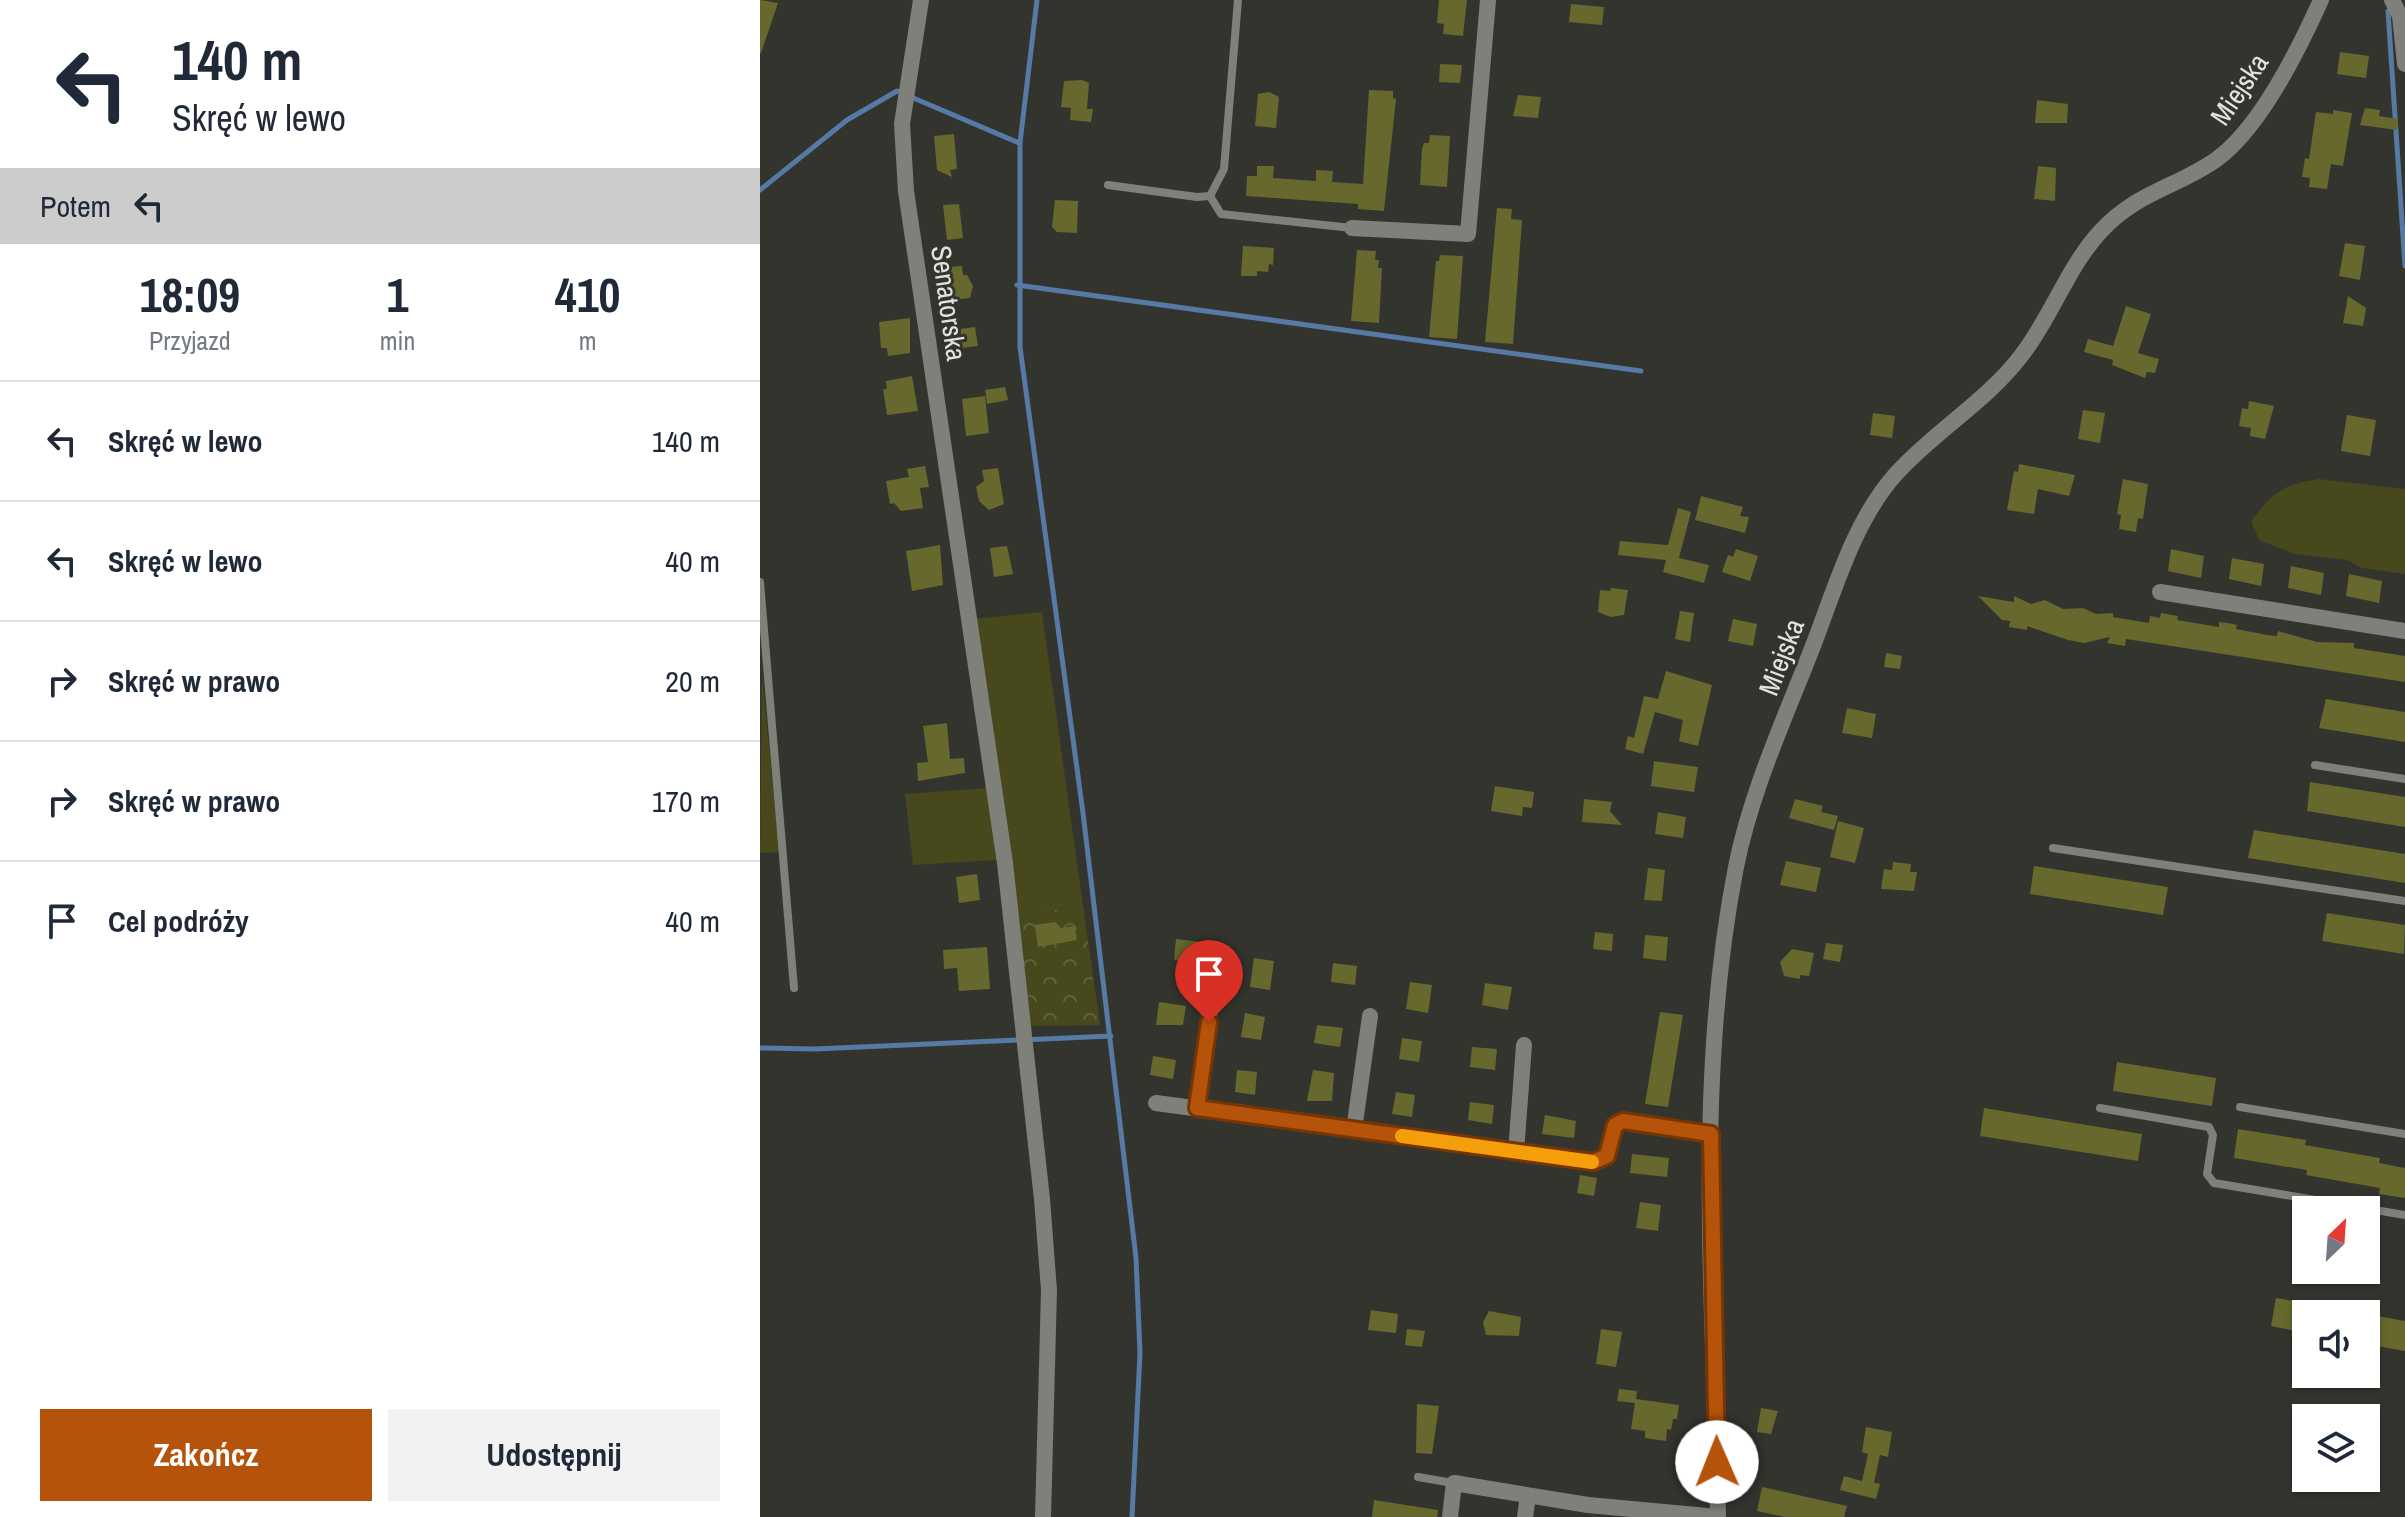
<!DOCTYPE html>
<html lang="pl">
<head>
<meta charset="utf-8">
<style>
	body { margin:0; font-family:"Archivo Narrow",sans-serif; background:#f2f2f3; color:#1f2937; height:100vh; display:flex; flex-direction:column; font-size:30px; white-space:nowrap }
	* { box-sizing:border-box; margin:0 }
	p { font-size:26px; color:#747a83 }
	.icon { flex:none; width:44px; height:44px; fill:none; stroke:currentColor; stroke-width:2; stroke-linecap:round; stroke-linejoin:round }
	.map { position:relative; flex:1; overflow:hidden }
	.drawer { display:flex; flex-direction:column; background:#fff; width:760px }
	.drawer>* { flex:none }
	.banner { background:#fff; color:#1f2937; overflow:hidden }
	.needle { width:52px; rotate:25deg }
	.tools { position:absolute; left:1532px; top:1196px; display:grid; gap:16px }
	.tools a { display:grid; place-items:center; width:88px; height:88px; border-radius:0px; background:#fff; box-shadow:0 2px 6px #0004; font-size:40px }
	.pin { position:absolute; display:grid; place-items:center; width:68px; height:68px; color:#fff; margin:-82px -34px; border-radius:50% 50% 50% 0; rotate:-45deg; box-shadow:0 0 8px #0007 }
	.pin .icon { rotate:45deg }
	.me { position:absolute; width:88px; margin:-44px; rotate:359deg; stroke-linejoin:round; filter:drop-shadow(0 0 6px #0008) }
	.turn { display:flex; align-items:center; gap:28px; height:168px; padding:0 40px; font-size:36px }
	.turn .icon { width:104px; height:104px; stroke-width:2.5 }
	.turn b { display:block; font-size:56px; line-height:68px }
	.then { display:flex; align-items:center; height:76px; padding:0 40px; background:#0003; gap:16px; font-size:30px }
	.eta { display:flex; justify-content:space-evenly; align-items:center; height:136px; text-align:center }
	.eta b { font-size:48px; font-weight:700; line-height:56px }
	.action { display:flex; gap:16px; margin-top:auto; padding:16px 40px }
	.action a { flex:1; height:92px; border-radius:0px; background:#b45309; color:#fff; font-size:32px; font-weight:700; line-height:92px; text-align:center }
	.action a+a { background:#f2f2f3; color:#1f2937 }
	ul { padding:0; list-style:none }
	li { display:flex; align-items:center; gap:24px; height:120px; padding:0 40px; border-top:2px solid #e0e1e3 }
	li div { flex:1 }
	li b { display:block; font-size:30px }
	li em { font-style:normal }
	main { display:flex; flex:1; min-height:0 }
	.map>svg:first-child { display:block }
	.green { fill:#47481c }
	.forest { fill:url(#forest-crowns) }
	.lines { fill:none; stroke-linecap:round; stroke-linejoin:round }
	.stream { stroke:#547aa5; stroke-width:5 }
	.building { fill:#66682e }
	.service { stroke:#7f8079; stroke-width:8 }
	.minor { stroke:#7f8079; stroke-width:16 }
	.route-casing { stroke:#753606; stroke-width:20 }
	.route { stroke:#b45309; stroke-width:14 }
	.slow { stroke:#f59e0b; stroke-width:14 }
	.labels { text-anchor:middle; stroke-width:6; stroke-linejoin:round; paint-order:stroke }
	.street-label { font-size:28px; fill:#e2e2de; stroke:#33342e }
</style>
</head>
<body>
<main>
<section class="drawer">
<div class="banner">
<div class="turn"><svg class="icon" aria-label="left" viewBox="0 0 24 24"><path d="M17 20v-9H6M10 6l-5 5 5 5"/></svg><div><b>140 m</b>Skręć w lewo</div></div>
<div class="then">Potem<svg class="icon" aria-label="left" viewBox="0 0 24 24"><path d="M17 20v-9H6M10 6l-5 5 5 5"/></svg></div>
</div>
<div class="eta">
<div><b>18:09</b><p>Przyjazd</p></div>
<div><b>1</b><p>min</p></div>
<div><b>410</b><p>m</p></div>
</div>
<ul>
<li><svg class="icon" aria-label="left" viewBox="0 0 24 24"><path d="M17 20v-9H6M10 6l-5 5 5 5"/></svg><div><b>Skręć w lewo</b></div><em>140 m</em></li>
<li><svg class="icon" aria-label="left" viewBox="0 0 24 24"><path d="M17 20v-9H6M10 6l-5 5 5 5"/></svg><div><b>Skręć w lewo</b></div><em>40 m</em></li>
<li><svg class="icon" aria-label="right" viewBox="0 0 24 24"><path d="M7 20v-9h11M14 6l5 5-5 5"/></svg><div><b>Skręć w prawo</b></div><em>20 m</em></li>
<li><svg class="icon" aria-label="right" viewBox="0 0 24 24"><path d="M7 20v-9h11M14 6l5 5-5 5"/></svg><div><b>Skręć w prawo</b></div><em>170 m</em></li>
<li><svg class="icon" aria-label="arrive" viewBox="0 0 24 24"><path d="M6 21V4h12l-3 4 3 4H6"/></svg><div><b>Cel podróży</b></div><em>40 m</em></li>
</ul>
<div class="action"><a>Zakończ</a><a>Udostępnij</a></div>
</section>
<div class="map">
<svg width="1645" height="1517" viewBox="0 0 1645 1517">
	<defs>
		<pattern id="forest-crowns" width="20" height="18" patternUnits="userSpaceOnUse" patternTransform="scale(2)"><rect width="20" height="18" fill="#47481c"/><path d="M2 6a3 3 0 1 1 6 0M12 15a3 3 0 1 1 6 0" fill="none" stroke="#61623d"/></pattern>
	</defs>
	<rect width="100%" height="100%" fill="#33342e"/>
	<g class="green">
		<path d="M 1559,479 L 1645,489 L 1645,574 L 1602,568 L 1587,560 L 1535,554 L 1499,540 L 1491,521 C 1514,491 1522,485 1559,479 Z"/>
		<polygon points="282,612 323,906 259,915 214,619"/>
		<polygon points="2,675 19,852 0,853"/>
		<polygon points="229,788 238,860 153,865 145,794"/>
	</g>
	<polygon class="forest" points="323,906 340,1025 270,1026 259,915"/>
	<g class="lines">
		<g class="stream">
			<polyline points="277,0 260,143 260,347 323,813 376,1258 380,1353 372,1517"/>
			<polyline points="1628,11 1645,266"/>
			<polyline points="0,190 87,120 137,91 259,143"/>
			<polyline points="257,285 881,371"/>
			<polyline points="0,1048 55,1049 351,1036"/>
		</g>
	</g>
	<g class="building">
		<polygon points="0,0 18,3 1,53 0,53"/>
		<polygon points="679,0 707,0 703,36 683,34 684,24 677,23"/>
		<polygon points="811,4 844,7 842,25 809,22"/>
		<polygon points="1580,52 1609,56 1606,78 1577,74"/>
		<polygon points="680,64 702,65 700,83 679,82"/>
		<polygon points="322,80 329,83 327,109 333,109 331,122 310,120 311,108 301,107 304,81"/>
		<polygon points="609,90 633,91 633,98 636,99 624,211 598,209 598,204 486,196 487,176 497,176 497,166 514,166 513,178 556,181 556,170 573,171 572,182 603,184"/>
		<polygon points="509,92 519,97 516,128 495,126 498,94"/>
		<polygon points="758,95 781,97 778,118 753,116"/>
		<polygon points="1277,100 1308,104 1307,123 1275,123"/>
		<polygon points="1605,108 1620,110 1619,116 1638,119 1637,130 1600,125"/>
		<polygon points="1573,110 1592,113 1583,166 1571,164 1567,189 1549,187 1550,178 1542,177 1545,158 1549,159 1556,112 1573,114"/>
		<polygon points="194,134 197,169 190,170 192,177 177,170 174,136"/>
		<polygon points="670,135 690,136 687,187 660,185 662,149 664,143 669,143"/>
		<polygon points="1278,166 1296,168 1295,201 1274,199"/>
		<polygon points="295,200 318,201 317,233 297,232 292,227"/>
		<polygon points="199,204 203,238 187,240 183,205"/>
		<polygon points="737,208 752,209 751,219 762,220 753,344 725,342"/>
		<polygon points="1585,243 1605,246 1600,280 1579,276"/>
		<polygon points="483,246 514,248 513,265 509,264 508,272 497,271 497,276 481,276"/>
		<polygon points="597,250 616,251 615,260 619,260 618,268 622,268 619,323 591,321"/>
		<polygon points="680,255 703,256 697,339 669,337 676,261 679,261"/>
		<polygon points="202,266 203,275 207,275 213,286 210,298 191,300 190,267"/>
		<polygon points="1588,296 1606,308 1603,326 1583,323"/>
		<polygon points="1366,306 1391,314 1378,353 1399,359 1395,373 1387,372 1385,378 1352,365 1353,360 1324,352 1328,339 1353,346"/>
		<polygon points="150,318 150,353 128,356 127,348 121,348 119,322"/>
		<polygon points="215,327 218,346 202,348 200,329"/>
		<polygon points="152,376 158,411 127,415 123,389 127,389 126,381"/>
		<polygon points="245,387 248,400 227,404 225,390"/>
		<polygon points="225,396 229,433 206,436 202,399"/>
		<polygon points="1489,401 1514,406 1505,439 1490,436 1491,428 1479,426 1482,408 1488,409"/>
		<polygon points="1323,410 1345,413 1340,443 1318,439"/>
		<polygon points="1113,413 1135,416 1132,438 1110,435"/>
		<polygon points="1587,415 1616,420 1610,456 1581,451"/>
		<polygon points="1259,464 1315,475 1309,496 1278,489 1274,514 1247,510 1254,471 1258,472"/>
		<polygon points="165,466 169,487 160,488 163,508 141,511 134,503 130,504 126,481 149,477 147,469"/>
		<polygon points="238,468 244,504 229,510 219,501 216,487 224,481 222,470"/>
		<polygon points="1363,479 1388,484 1383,519 1378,518 1376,532 1359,529 1361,515 1357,514"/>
		<polygon points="941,496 983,507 980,516 989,517 985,533 935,520"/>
		<polygon points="918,508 931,512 919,558 949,565 944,583 903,572 906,560 858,555 860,541 908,545"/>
		<polygon points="180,545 183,585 152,591 146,551"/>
		<polygon points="247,546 253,574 234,577 230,548"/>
		<polygon points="976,549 998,556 990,581 962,572 968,555 973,557"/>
		<polygon points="1411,549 1444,556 1441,578 1408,571"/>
		<polygon points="1472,558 1504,564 1501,586 1469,579"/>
		<polygon points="1531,566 1564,573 1561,595 1528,588"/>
		<polygon points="1589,574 1622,581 1619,603 1586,596"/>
		<polygon points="851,588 868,590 864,615 851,617 838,612 840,590 850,591"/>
		<polygon points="1218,596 1254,602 1254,596 1271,604 1285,600 1303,609 1323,608 1336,614 1353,613 1353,617 1389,623 1390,616 1400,618 1401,613 1418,616 1417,620 1459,627 1459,622 1468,623 1477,625 1476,629 1507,635 1517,636 1518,631 1557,642 1594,643 1594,648 1645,656 1645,682 1366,639 1365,646 1347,643 1350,637 1324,643 1308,640 1267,626 1267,630 1249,627 1250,621 1242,620"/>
		<polygon points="920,611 934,613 930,642 915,639"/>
		<polygon points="973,619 997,624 993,646 968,641"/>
		<polygon points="1126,653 1142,656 1140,669 1124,667"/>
		<polygon points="906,671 952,685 938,746 919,741 923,720 895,712 883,754 865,749 868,736 874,738 884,696 898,699"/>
		<polygon points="1566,699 1645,712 1645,742 1559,728"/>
		<polygon points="1087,708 1116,714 1112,738 1082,733"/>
		<polygon points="187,723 190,759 204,758 205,773 158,781 157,763 168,762 163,726"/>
		<polygon points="894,761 938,767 934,792 891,786"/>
		<polygon points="1550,782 1645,797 1645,827 1547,811"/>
		<polygon points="735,786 774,792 772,808 763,807 762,816 731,811"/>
		<polygon points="824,799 852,802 850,811 862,825 822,822"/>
		<polygon points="1035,799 1063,806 1061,812 1078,816 1074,830 1029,818"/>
		<polygon points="898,812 926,817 923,838 895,834"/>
		<polygon points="1078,821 1104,828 1095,863 1070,857"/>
		<polygon points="1494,830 1645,854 1645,883 1488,858"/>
		<polygon points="1026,861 1061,868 1056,892 1020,885"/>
		<polygon points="1133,862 1151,864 1150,872 1157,872 1154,891 1121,889 1124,869 1132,870"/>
		<polygon points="1274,866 1408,887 1403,915 1270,894"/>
		<polygon points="888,868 905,870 902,901 884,900"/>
		<polygon points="217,874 220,900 199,903 196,877"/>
		<polygon points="1567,913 1645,925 1644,954 1562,941"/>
		<polygon points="295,922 301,928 315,926 317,940 278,947 275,925"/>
		<polygon points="835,932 853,934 852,951 833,949"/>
		<polygon points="885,935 908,937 906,961 883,958"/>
		<polygon points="416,939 441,942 438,963 414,960"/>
		<polygon points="1066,943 1083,945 1080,962 1063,959"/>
		<polygon points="227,947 230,989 199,991 197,968 184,969 183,950"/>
		<polygon points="1032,949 1054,953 1049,976 1040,975 1040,979 1024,976 1020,962"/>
		<polygon points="494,958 514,961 510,990 490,987"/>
		<polygon points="573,963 597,966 595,985 571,982"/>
		<polygon points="650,982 672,985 668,1013 646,1009"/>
		<polygon points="725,983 752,987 748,1010 722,1005"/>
		<polygon points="399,1002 426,1006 423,1025 396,1025"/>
		<polygon points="900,1012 923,1015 908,1107 885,1104"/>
		<polygon points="485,1013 505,1017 501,1040 481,1037"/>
		<polygon points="557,1025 583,1028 580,1047 554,1043"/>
		<polygon points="642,1038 662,1041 659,1062 639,1059"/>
		<polygon points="712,1047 737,1049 735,1070 710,1067"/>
		<polygon points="393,1056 416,1060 413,1079 390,1075"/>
		<polygon points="1357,1062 1456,1078 1452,1106 1353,1091"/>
		<polygon points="477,1070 497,1072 495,1095 475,1092"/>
		<polygon points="553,1070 574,1073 572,1101 547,1101"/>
		<polygon points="636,1092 655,1095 652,1117 632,1114"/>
		<polygon points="710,1102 734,1105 732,1124 708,1120"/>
		<polygon points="1224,1108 1382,1134 1378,1161 1220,1136"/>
		<polygon points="785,1115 816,1121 814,1138 782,1134"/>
		<polygon points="1478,1129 1546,1140 1545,1145 1620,1158 1619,1163 1645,1168 1645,1198 1619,1194 1620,1188 1546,1175 1547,1170 1474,1158"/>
		<polygon points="872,1154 909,1158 907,1177 870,1173"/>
		<polygon points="820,1175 837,1178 834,1196 817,1193"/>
		<polygon points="880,1202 901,1205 898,1231 876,1228"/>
		<polygon points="1516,1298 1546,1303 1546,1333 1511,1326"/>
		<polygon points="611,1310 638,1314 636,1333 608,1330"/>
		<polygon points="729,1311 761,1317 759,1336 726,1335 723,1322"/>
		<polygon points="1606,1314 1645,1321 1645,1351 1606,1344"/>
		<polygon points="647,1329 665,1331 662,1347 645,1345"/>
		<polygon points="841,1329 862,1332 856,1367 836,1364"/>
		<polygon points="859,1389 877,1391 876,1399 919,1405 917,1419 913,1419 911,1430 907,1429 906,1441 885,1438 885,1431 871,1429 875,1403 857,1401"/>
		<polygon points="657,1404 679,1406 672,1454 656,1453"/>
		<polygon points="1001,1408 1018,1411 1011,1434 997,1432"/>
		<polygon points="1106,1427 1132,1432 1128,1457 1120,1455 1114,1483 1110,1482 1120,1484 1116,1499 1080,1490 1084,1476 1102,1481 1108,1454 1102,1452"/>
		<polygon points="1002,1487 1087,1506 1084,1517 1025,1517 997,1511"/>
		<polygon points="614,1500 678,1510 677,1517 612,1517"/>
	</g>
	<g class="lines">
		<g class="service">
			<polyline points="348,185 437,197 450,196 464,169 478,0"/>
			<polyline points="450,196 461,214 592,228"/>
			<polyline points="0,582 34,988"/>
			<polyline points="1555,765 1645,779"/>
			<polyline points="1293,848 1645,901"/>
			<polyline points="1480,1107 1645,1134"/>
			<polyline points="1340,1108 1449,1127 1453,1135 1447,1174 1454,1183 1645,1215"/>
			<polyline points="658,1477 693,1483"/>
		</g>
		<g class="minor">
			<polyline points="161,0 142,124 146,191 245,863 282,1199 289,1290 283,1517"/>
			<polyline points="1632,0 1640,16 1645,64"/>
			<polyline points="592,228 708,234 728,0"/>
			<polyline points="1400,592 1645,631"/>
			<polyline points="396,1103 833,1162 847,1156 855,1125 863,1121 951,1134"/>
			<polyline points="437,1108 452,993"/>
			<polyline points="594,1130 610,1016"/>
			<polyline points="756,1152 764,1045"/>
			<polyline points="690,1517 694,1483 828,1505 958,1517"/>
			<polyline points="765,1517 768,1496"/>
			<path d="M 958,1517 C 954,1302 934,1080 976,867 C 991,791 1025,718 1053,646 C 1075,589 1094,521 1135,475 C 1173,432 1226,402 1261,356 C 1291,318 1307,268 1340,232 C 1376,192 1418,187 1457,159 C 1501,127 1539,49 1561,0"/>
		</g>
	</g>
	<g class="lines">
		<defs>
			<polyline id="route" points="449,1022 437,1108 833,1162 847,1156 855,1125 863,1121 951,1134 957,1462"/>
		</defs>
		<use href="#route" class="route-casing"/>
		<use href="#route" class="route"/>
		<polyline class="slow" points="642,1136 832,1162"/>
	</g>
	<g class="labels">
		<g class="street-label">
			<text transform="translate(1479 89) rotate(-56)" y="10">Miejska</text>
			<text transform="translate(189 303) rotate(82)" y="10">Senatorska</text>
			<text transform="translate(1021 657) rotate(-69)" y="10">Miejska</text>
		</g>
	</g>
</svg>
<div class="tools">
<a><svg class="needle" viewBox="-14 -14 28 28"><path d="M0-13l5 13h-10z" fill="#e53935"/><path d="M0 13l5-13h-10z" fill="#747a83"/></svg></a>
<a><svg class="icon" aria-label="sound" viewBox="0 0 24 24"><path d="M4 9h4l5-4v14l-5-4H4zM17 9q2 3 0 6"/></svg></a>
<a><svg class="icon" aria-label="layers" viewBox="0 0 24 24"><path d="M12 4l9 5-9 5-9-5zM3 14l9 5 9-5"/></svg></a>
</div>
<div class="pin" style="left:449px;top:1022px;background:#d93025"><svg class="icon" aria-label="arrive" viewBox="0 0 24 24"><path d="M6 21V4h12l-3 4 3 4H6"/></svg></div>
<svg class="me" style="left:957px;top:1462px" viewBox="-20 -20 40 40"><circle r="19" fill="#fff"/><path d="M0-13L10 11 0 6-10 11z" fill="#b45309"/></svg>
</div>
</main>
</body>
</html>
